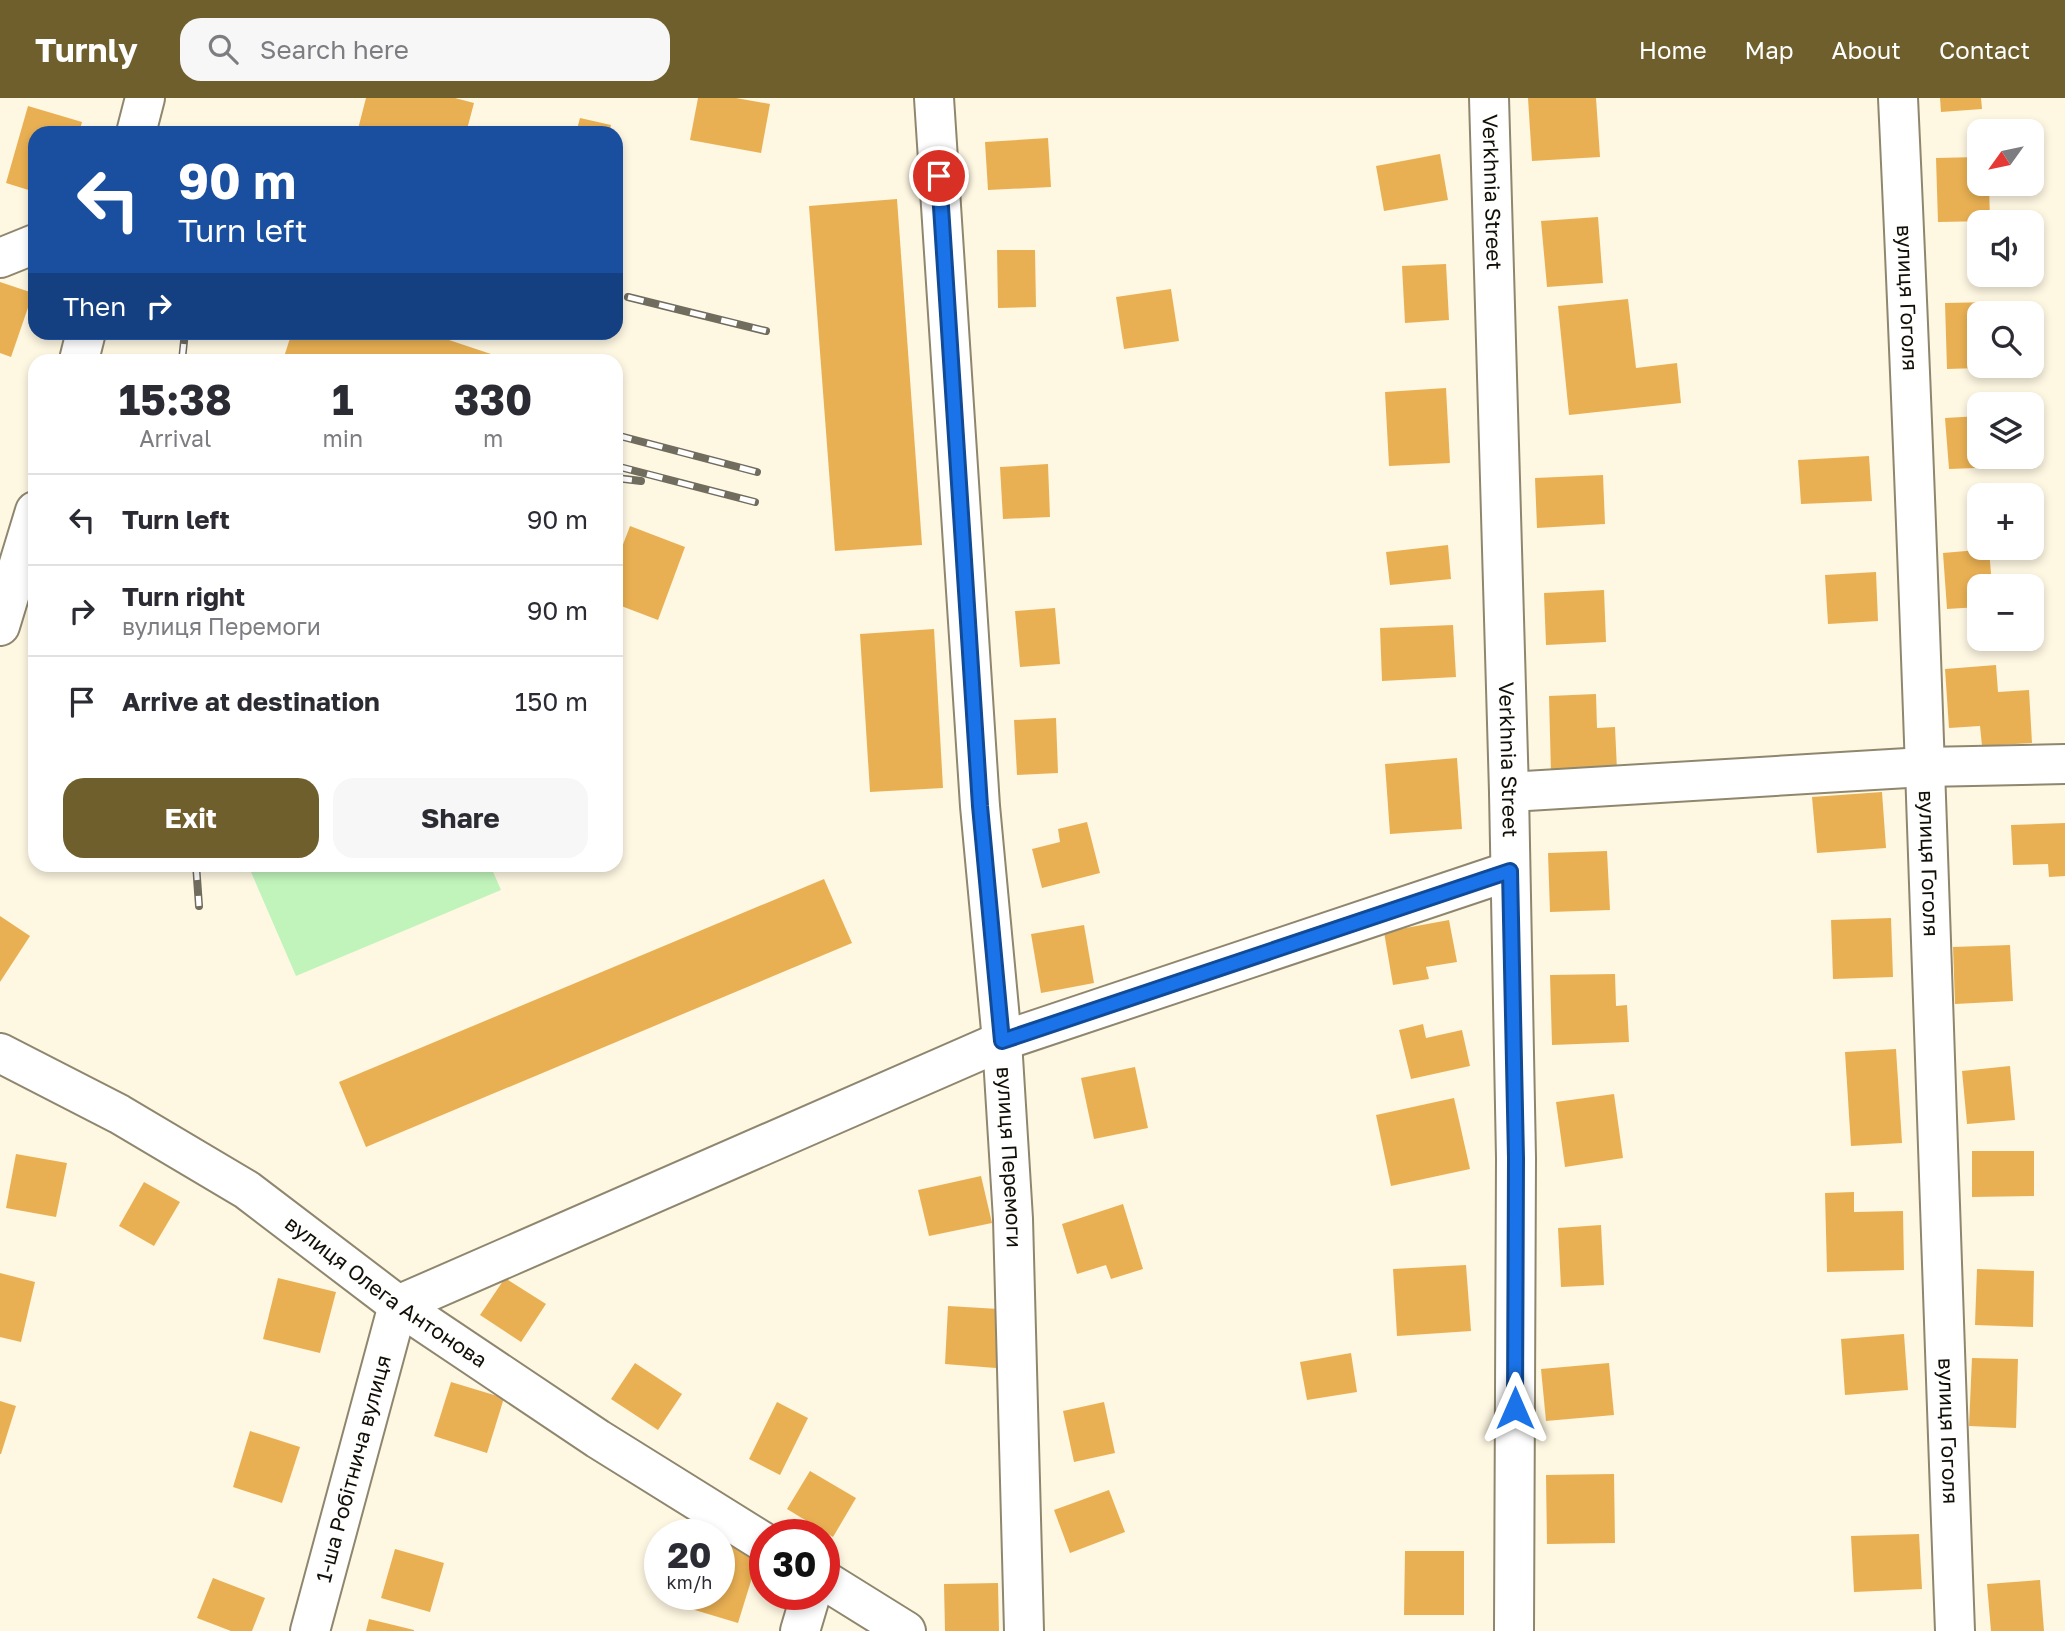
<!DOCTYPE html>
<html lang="en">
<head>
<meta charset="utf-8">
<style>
	body { margin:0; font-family:"Golos Text",sans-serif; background:#f7f7f7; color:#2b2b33; height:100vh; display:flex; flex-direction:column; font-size:26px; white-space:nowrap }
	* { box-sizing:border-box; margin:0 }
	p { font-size:23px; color:#7c7c81 }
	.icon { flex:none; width:38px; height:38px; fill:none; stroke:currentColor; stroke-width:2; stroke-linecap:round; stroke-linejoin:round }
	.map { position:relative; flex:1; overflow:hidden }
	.side { position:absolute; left:28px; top:256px; width:595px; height:518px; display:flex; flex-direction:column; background:#fff; border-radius:21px; box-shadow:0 4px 10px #0003 }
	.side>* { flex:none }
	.top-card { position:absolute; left:28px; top:28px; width:595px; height:214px; border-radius:21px; box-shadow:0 4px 10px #0003; background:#1a4fa0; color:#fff; overflow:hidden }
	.needle { width:46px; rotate:237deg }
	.buttons { position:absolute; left:1967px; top:21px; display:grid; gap:14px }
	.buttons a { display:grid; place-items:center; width:77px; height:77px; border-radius:14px; background:#fff; box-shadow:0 4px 10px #0003; font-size:35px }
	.speed { position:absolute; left:644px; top:1421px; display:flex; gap:14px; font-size:35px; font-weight:700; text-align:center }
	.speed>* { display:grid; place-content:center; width:91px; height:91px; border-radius:50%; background:#fff; box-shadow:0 4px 10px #0003; line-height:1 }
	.speed small { font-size:18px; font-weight:400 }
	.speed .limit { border:10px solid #d22; background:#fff; color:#111 }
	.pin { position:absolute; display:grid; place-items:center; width:60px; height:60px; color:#fff; margin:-30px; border:4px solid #fff; border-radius:50%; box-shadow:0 2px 7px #0007 }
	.me { position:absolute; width:77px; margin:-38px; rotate:0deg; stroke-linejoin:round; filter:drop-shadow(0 0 5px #0008) }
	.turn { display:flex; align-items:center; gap:24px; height:147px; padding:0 35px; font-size:32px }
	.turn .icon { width:91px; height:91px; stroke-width:2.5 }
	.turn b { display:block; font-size:49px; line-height:60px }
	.then { display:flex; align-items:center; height:66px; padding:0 35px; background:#0003; gap:14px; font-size:26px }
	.eta { display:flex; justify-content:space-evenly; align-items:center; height:119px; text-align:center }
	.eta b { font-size:42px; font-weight:700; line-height:49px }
	.action { display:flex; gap:14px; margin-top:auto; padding:14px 35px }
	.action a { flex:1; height:80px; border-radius:21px; background:#6f5f2d; color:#fff; font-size:28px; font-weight:700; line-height:80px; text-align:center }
	.action a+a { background:#f7f7f7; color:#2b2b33 }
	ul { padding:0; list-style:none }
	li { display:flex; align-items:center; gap:21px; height:91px; padding:0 35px; border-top:2px solid #e1e1e2 }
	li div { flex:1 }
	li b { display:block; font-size:26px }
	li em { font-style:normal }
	header { display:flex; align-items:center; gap:42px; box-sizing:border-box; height:98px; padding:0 35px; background:#6f5f2d; color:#fff }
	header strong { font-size:33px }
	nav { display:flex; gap:38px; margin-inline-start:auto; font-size:24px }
	.search { width:490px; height:63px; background:#f7f7f7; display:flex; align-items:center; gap:18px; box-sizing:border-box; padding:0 24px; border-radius:21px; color:#7c7c81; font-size:26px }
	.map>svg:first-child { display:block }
	.green { fill:#c1f4bb }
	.building { fill:#e9b053 }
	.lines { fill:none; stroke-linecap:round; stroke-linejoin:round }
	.minor-casing { stroke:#8f866e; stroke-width:42 }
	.minor { stroke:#fff; stroke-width:38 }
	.rail-casing { stroke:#706c5e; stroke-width:8 }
	.rail { stroke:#fff; stroke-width:5; stroke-dasharray:16; stroke-linecap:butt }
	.route-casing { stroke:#114b97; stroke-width:18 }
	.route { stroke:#1a73e8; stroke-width:12 }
	.labels { text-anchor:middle; stroke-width:7; stroke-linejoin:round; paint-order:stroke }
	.street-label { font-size:21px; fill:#120f06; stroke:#fff }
</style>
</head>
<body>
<header>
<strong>Turnly</strong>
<div class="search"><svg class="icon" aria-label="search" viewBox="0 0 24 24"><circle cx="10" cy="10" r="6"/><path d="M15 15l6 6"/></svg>Search here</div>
<nav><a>Home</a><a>Map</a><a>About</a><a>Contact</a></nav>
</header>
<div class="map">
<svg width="2065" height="1533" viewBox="0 0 2065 1533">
	<rect width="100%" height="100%" fill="#fef7e2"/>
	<polygon class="green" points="248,767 490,767 501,792 296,878"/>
	<g class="building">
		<polygon points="366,0 455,0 474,5 466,35 357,35"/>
		<polygon points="698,0 736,0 770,6 761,55 690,42"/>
		<polygon points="1528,0 1596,0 1600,59 1532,63"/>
		<polygon points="1940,0 1981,0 1982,11 1941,14"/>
		<polygon points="28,8 82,24 79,35 35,35 35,94 6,85"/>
		<polygon points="580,20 611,27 609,35 576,35"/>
		<polygon points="1048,40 1051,89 988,92 985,44"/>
		<polygon points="1440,56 1448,102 1384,113 1376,68"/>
		<polygon points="1979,59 1979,86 1989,86 1990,123 1938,124 1936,60"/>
		<polygon points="897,101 922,447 835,453 809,108"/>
		<polygon points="1598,119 1603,185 1547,189 1541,123"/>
		<polygon points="997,152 1035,152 1036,209 998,210"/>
		<polygon points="1446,166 1449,222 1405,225 1402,168"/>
		<polygon points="0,184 33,195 11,259 0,255"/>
		<polygon points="1171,191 1179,243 1124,251 1116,199"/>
		<polygon points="1628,201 1636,270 1677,265 1681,305 1569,317 1558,208"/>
		<polygon points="1992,204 1992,215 1979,215 1979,270 1947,271 1945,205"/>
		<polygon points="292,234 425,234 509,262 283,262"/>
		<polygon points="1446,290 1450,365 1389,368 1385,294"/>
		<polygon points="1979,318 1979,359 2001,359 2002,369 1949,371 1945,320"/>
		<polygon points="1869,358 1872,403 1801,406 1798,362"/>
		<polygon points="1048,366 1050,419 1003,421 1000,369"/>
		<polygon points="1603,377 1605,426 1537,430 1535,380"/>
		<polygon points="630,428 685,449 658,522 616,506 616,465"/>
		<polygon points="1448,447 1451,481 1390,487 1386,454"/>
		<polygon points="1989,451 1992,488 1979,488 1979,509 1947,511 1943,455"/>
		<polygon points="1876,474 1878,523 1828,526 1825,477"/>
		<polygon points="1604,492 1606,544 1546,547 1544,495"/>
		<polygon points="1055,510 1060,566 1020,569 1015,513"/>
		<polygon points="1453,527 1456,579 1382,583 1380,530"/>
		<polygon points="934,531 943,690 870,694 860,536"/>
		<polygon points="1996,567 1998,594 2029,592 2032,645 1982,648 1980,628 1949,630 1945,571"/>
		<polygon points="1596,596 1597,630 1615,629 1617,672 1551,675 1549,598"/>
		<polygon points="1056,620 1058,675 1017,677 1014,622"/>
		<polygon points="1457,660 1462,731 1390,736 1385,666"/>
		<polygon points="1882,694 1886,750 1817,755 1812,699"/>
		<polygon points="1087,724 1100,775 1042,790 1032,751 1060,744 1058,731"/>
		<polygon points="2065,725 2065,778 2049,779 2048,766 2013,767 2011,727"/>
		<polygon points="1607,753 1610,812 1550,814 1548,755"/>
		<polygon points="824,781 852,845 366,1049 339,984"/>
		<polygon points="0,818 30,838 0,884"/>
		<polygon points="1891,820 1893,879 1833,881 1831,822"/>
		<polygon points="1449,822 1457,864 1426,869 1429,881 1393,887 1384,834"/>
		<polygon points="1084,827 1094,885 1041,895 1031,836"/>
		<polygon points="2010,847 2013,903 1955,906 1953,849"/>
		<polygon points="1615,876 1616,908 1627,907 1629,944 1552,947 1550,877"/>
		<polygon points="1423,926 1426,940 1462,932 1470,968 1411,981 1399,932"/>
		<polygon points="1896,951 1902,1045 1851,1048 1845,954"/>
		<polygon points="2010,968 2015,1022 1967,1026 1962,973"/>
		<polygon points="1135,969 1148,1030 1094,1041 1081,980"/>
		<polygon points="1614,996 1623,1060 1565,1069 1556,1004"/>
		<polygon points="1454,1000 1470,1071 1391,1088 1376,1017"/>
		<polygon points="1972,1053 2034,1053 2034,1098 1972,1099"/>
		<polygon points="16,1056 67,1065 56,1119 6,1110"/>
		<polygon points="981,1078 992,1125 929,1138 918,1092"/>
		<polygon points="144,1084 180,1104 154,1148 119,1128"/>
		<polygon points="1854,1094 1854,1114 1903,1113 1904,1172 1827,1174 1825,1095"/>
		<polygon points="1123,1106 1143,1171 1111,1181 1106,1167 1077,1176 1062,1126"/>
		<polygon points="1601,1127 1604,1187 1561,1189 1558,1130"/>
		<polygon points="1466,1167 1471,1233 1397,1238 1393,1171"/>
		<polygon points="1977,1171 2034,1173 2033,1229 1975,1227"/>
		<polygon points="0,1175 35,1184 21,1244 0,1239"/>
		<polygon points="278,1180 336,1194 320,1255 263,1241"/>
		<polygon points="505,1180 546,1206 521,1244 480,1217"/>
		<polygon points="948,1208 999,1211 996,1270 945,1266"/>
		<polygon points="1904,1236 1908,1292 1845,1297 1841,1241"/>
		<polygon points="1351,1255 1357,1294 1307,1302 1300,1264"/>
		<polygon points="1972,1260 2018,1261 2016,1330 1969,1328"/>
		<polygon points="635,1265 682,1296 658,1332 611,1301"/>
		<polygon points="1609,1265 1614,1317 1546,1323 1541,1271"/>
		<polygon points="451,1284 504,1300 487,1355 434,1338"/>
		<polygon points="0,1303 16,1308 1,1356 0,1356"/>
		<polygon points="777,1304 808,1320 780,1377 749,1361"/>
		<polygon points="1104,1304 1115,1355 1074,1364 1063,1313"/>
		<polygon points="250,1333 300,1349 282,1405 233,1389"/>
		<polygon points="810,1373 856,1400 833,1439 787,1411"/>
		<polygon points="1614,1376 1615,1445 1547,1446 1546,1377"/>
		<polygon points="1109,1392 1125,1434 1070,1455 1054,1412"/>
		<polygon points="1919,1436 1922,1491 1854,1494 1851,1438"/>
		<polygon points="719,1445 759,1457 738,1525 678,1507 682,1496 719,1496"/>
		<polygon points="395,1451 444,1465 430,1514 381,1500"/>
		<polygon points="1405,1453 1464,1453 1464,1517 1404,1517"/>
		<polygon points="213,1480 265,1500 252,1533 231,1533 197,1520"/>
		<polygon points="2040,1482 2044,1533 1991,1533 1987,1486"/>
		<polygon points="998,1485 999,1533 945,1533 944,1486"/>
		<polygon points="369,1521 414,1532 414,1533 366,1533"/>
	</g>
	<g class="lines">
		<defs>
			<g id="minor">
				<path id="s1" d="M 934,0 L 980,708 L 1002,943 L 1013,1121 L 1024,1533"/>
				<path id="s2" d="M 1489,0 L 1509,694 L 1516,1060 L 1514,1533"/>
				<path id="s3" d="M 1898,0 C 1922,511 1936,1022 1955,1533"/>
				<polyline points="136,35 145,0"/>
				<polyline points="0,160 35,146"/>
				<polyline points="79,262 86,234"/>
				<polyline points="0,528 35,413"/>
				<polyline points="1509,694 1924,669 2065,666"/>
				<path id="s4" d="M 0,955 L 119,1016 L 247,1092 L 398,1207 L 598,1341 L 765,1445"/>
				<polyline points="824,1482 906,1533"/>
				<path id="s5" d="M 310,1533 L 398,1207 L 1002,943 L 1510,773"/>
				<polyline points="800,1533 811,1496"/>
			</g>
		</defs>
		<use href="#minor" class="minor-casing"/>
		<use href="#minor" class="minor"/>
		<defs>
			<g id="rail">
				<polyline points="628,199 766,233"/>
				<polyline points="182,262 185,234"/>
				<polyline points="616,337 757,374"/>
				<polyline points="616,368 755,404"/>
				<polyline points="616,380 641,383"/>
				<polyline points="196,766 199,808"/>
			</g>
		</defs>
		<use href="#rail" class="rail-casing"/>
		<use href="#rail" class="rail"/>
	</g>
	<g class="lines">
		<defs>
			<polyline id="route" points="939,78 980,708 1002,943 1510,773 1516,1060 1515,1310"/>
		</defs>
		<use href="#route" class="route-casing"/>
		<use href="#route" class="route"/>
	</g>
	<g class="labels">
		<g class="street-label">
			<text dy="7" stroke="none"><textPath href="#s2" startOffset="94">Verkhnia Street</textPath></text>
			<text dy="7" stroke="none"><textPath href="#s3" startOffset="200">вулиця Гоголя</textPath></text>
			<text dy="7" stroke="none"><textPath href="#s2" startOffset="662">Verkhnia Street</textPath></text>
			<text dy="7" stroke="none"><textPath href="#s3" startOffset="766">вулиця Гоголя</textPath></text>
			<text dy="7" stroke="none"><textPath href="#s1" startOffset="1062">вулиця Перемоги</textPath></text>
			<text dy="7" stroke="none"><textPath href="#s4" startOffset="455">вулиця Олега Антонова</textPath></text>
			<text dy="7" stroke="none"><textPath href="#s3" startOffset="1334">вулиця Гоголя</textPath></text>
			<text dy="7" stroke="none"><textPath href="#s5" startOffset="168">1-ша Робітнича вулиця</textPath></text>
		</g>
	</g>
</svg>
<div class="buttons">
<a><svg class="needle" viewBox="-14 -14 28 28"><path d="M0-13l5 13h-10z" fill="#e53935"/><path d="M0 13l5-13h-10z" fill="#7c7c81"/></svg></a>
<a><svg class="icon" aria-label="sound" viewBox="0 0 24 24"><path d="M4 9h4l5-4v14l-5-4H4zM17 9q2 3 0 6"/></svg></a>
<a><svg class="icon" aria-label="search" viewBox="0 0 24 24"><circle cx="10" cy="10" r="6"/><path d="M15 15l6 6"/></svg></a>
<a><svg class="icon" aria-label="layers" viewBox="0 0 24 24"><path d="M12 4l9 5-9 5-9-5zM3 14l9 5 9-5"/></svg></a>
<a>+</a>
<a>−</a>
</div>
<div class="speed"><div>20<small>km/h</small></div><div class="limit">30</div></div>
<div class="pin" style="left:939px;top:78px;background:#d93025"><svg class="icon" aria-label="arrive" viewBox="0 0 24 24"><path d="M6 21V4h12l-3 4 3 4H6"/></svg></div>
<svg class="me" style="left:1515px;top:1310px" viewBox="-20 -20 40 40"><path d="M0-17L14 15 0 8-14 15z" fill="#1a73e8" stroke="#fff" stroke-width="4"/></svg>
<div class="top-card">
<div class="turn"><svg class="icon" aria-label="left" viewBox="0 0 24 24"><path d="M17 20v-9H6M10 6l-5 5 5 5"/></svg><div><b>90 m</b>Turn left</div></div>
<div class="then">Then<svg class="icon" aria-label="right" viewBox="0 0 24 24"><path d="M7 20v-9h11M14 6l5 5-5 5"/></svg></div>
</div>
<section class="side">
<div class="eta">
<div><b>15:38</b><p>Arrival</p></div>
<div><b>1</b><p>min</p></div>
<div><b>330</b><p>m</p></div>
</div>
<ul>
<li><svg class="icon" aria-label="left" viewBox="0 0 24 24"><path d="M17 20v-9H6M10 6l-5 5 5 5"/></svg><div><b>Turn left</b></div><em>90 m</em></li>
<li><svg class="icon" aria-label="right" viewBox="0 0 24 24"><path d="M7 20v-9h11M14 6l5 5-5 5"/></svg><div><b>Turn right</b><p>вулиця Перемоги</p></div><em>90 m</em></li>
<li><svg class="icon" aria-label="arrive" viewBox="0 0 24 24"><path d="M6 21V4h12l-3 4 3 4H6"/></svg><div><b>Arrive at destination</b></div><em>150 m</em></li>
</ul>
<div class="action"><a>Exit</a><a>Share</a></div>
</section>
</div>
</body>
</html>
